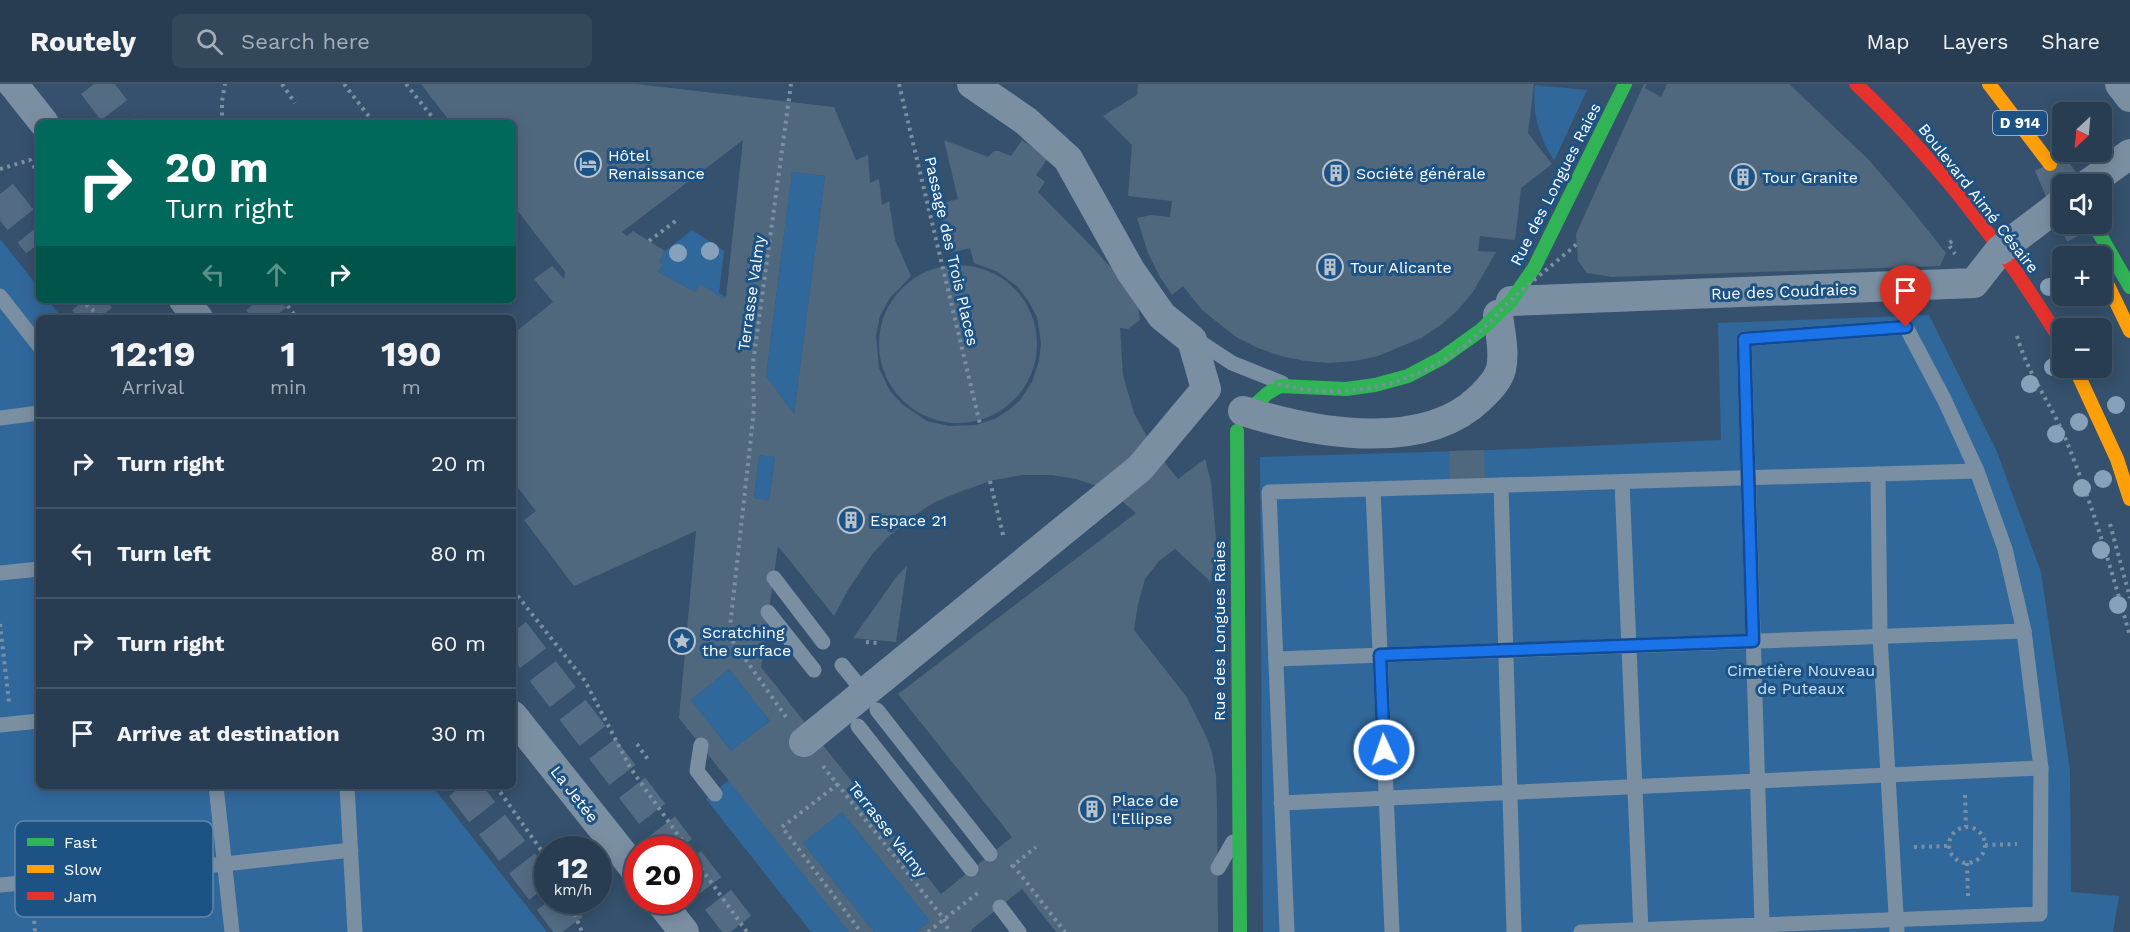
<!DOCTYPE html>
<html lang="en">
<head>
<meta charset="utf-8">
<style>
	body { margin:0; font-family:"Work Sans",sans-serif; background:#34485c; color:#f1f3f6; height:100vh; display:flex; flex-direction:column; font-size:22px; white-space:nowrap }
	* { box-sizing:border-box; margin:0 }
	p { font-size:20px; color:#a5aeb8 }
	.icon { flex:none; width:33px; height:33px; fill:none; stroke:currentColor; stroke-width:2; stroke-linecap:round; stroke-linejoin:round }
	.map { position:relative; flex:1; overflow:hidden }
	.drawer { position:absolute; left:36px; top:231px; width:480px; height:474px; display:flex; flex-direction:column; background:#283d52; border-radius:9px; box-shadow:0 3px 15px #0003,0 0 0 2px #445669 }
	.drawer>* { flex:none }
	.top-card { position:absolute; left:36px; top:36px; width:480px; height:183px; border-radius:9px; box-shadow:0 3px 15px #0003,0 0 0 2px #445669; background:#00695c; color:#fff; overflow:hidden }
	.needle { width:39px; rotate:206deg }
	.buttons { position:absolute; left:2052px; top:18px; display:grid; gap:12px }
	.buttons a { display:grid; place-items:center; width:60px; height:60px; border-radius:9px; background:#283d52; box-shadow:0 3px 15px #0003,0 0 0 2px #445669; font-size:30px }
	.speed { position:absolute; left:534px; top:752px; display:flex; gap:12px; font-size:30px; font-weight:700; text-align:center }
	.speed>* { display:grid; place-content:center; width:78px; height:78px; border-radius:50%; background:#283d52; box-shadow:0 3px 15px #0003,0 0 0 2px #445669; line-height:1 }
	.speed small { font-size:15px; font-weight:400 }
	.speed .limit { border:9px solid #d22; background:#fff; color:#111 }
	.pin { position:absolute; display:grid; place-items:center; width:51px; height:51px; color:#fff; margin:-62px -26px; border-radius:50% 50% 50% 0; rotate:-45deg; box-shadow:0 0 6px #0007 }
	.pin .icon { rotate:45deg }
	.me { position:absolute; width:66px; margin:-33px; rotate:357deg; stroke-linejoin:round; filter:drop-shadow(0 0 4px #0008) }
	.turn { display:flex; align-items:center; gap:21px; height:126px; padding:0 30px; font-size:27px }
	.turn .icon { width:78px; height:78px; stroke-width:2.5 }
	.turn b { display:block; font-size:42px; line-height:51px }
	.lanes { display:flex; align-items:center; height:57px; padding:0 30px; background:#0003; justify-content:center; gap:30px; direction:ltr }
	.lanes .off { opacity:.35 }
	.eta { display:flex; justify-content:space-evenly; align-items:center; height:102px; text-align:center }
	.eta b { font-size:36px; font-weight:700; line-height:42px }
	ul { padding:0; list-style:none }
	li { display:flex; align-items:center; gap:18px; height:90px; padding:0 30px; border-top:2px solid #445669 }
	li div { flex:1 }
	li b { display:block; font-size:22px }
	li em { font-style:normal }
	header { display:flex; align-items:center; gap:36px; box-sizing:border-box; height:84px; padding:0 30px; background:#283d52; border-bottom:2px solid #445669 }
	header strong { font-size:28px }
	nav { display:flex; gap:33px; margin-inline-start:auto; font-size:21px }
	.search { width:420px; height:54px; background:#34485c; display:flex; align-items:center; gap:15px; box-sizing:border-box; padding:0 21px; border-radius:9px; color:#a5aeb8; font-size:22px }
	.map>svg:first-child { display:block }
	.green { fill:#31689c }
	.building { fill:#50687e; fill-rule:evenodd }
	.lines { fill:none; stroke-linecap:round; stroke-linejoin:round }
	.secondary-tunnel { stroke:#536b83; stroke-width:33; stroke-dasharray:33 16; stroke-linecap:butt }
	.highway-tunnel { stroke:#536b83; stroke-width:33; stroke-dasharray:33 16; stroke-linecap:butt }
	.path { stroke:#7b8fa3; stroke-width:4; stroke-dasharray:3 4.5; stroke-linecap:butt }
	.lane { stroke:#7b8fa3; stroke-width:15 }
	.street { stroke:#7b8fa3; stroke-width:30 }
	.fast { stroke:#30b455; stroke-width:14 }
	.slow { stroke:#ff9f0a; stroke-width:14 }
	.jam { stroke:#e5322d; stroke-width:14 }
	.path-bridge { stroke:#7b8fa3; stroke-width:4; stroke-dasharray:3 4.5; stroke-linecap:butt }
	.street-bridge { stroke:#7b8fa3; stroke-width:30 }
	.tree { fill:#86a1b9 }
	.route-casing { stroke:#114b97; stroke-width:15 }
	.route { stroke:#1a73e8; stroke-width:10 }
	.labels { text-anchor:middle; stroke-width:6; stroke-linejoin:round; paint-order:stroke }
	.shield { fill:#1d5285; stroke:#bbcbda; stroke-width:1.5 }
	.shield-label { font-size:15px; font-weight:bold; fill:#fff }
	.poi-label { font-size:16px; fill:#fff; stroke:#1d5285; text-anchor:start }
	.street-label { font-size:16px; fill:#fff; stroke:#1d5285 }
	.park-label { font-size:16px; fill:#c9e2f8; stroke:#1d5285 }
	.key { fill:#1d5285; stroke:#6186aa; stroke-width:1.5 }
	.key-label { font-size:16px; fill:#fff }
</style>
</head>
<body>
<header>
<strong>Routely</strong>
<div class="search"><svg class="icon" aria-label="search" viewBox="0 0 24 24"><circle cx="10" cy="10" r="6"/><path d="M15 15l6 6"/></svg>Search here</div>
<nav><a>Map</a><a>Layers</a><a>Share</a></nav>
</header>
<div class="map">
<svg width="2130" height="848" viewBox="0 0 2130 848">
	<rect width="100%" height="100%" fill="#35516d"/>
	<g class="green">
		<path d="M 1535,1 L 1587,6 L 1554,77 C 1539,52 1532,30 1535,1 Z"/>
		<polygon points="792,88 825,92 794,330 766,292"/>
		<polygon points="692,146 724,167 719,209 726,213 722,214 700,201 695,208 658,188 663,180 659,178 665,167"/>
		<polygon points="0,155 39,204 39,216 48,216 62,234 39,234 39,702 432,702 547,848 0,848"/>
		<polygon points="1929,231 1997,368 2041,488 2070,686 2071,808 2119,812 2113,848 1263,848 1260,373 1493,366 1721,356 1718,239"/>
		<polygon points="759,371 775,373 769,416 754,414"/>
		<polygon points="729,585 770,637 731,667 691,616"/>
		<polygon points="729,696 849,848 811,848 706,715"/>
		<polygon points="842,728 930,837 916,848 874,848 803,759"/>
	</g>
	<g class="building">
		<path d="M 421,0 L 636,0 L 834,23 L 856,76 L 868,71 L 870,99 L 879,95 L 882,121 L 889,117 L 895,156 L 911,192 L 890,214 L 880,232 L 876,252 L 879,284 L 890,307 L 903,321 L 927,337 L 949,342 L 975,341 L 995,335 L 1010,325 L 1020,316 L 1032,298 L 1039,277 L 1041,259 L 1037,233 L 1029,218 L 1017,202 L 996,187 L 974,179 L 970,164 L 951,169 L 939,120 L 958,115 L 944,56 L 988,73 L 994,67 L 999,67 L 1011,72 L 1022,56 L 1048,74 L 1036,91 L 1045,98 L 1038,108 L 1095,166 L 1113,186 L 1138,222 L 1140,236 L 1128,245 L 1120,244 L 1123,291 L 1134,329 L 1153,364 L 1178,395 L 1205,375 L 1211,398 L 1216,454 L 1211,498 L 1175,465 L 1159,477 L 1145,495 L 1138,520 L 1134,546 L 1186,612 L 1206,652 L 1212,668 L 1216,692 L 1217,721 L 1218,848 L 1056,848 L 1022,805 L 971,846 L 972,848 L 916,848 L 930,837 L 842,728 L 803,759 L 874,848 L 849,848 L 679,634 L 696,447 L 574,502 L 524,436 L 536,427 L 513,397 L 513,250 L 553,218 L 534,195 L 552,182 L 564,195 L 565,188 L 513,121 L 513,39 L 451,39 ZM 743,56 L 726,213 L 722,214 L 700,200 L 695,208 L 658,188 L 663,180 L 659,178 L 665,167 L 633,147 L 627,152 L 622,148 ZM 792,88 L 825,92 L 794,330 L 766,292 ZM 759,371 L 775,373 L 769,416 L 754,414 ZM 1022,391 L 1052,391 L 1076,395 L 1100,403 L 1117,413 L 1136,429 L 898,610 L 1012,753 L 941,810 L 761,583 L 778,462 L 834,532 L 848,506 L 873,469 L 888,453 L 912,433 L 935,418 L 962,407 L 990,397 ZM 729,585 L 770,637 L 731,667 L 691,616 Z"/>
		<polygon points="1138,0 1534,0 1528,49 1552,80 1521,104 1515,156 1480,152 1478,167 1496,168 1473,208 1458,226 1441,241 1421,254 1378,272 1355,277 1329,279 1305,277 1281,272 1258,264 1236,253 1202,226 1183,202 1172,211 1160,193 1148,169 1137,134 1151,131 1170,133 1172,117 1128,112 1132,61 1103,32 1137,11"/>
		<polygon points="1644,0 1647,0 1645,4 1661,13 1667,0 1789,0 1868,75 1911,125 1946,169 1940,182 1612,193 1587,189 1578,177 1576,150"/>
		<circle cx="958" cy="260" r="79"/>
		<polygon points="1484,366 1485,396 1450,397 1449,367"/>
		<polygon points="907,482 896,558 853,554 897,492"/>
	</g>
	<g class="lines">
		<g class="secondary-tunnel">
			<polyline points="2050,80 2062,108"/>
			<polyline points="2077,140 2082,150"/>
		</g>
		<g class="highway-tunnel">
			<polyline points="94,0 124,39"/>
			<polyline points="2050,80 2064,100"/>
			<polyline points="0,110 39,159"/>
			<polyline points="85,216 99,234"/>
			<polyline points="259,216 273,234"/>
			<polyline points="513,548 679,765"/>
			<polyline points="462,702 548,813"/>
			<polyline points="688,777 743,848"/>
			<polyline points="550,816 574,848"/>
		</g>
		<g class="path">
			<polyline points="282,0 295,19"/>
			<polyline points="344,0 374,39"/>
			<polyline points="406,0 437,39"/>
			<polyline points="899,0 980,340"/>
			<polyline points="222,39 222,17 225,0"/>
			<polyline points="0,85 30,76 39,91"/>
			<polyline points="649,157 677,136"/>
			<polyline points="1952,157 1948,160 1955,170"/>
			<polyline points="80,216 103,234"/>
			<polyline points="283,216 297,234"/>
			<path d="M 2017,252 C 2027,288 2049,317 2064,351 C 2091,416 2111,484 2130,552"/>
			<polyline points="990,397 1004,455"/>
			<polyline points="2110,440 2130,514"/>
			<polyline points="513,506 585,597 631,685 688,765"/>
			<polyline points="0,540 9,618"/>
			<polyline points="866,558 877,559"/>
			<polyline points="786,633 729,552 754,325 753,279 791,0"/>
			<polyline points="637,660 649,677"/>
			<polyline points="823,682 944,835 949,848"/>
			<polyline points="838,700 782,743 861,848"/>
			<polyline points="496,702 548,776"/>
			<polyline points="1965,711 1966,743"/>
			<circle cx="1967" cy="761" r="18"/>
			<polyline points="1985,761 2017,760"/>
			<polyline points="1914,763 1948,762"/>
			<polyline points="688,766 747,848"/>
			<polyline points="1967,779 1968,812"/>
			<polyline points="1013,781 1065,848"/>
			<polyline points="1011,783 1036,763"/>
			<polyline points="569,816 582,848"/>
			<polyline points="33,822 35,848"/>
			<polyline points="928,848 979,808"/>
		</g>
		<g class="lane">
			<polyline points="0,212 39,262"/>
			<polyline points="1194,254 1232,279 1282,299"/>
			<polyline points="0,334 39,329"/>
			<polyline points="1878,390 1880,552 1897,848"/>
			<polyline points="1622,398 1641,848"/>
			<polyline points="1501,401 1514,848"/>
			<polyline points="1373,405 1392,848"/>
			<polyline points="0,489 39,485"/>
			<polyline points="774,494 823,558"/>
			<polyline points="768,528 814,586"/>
			<polyline points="1276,575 2024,547"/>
			<polyline points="842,581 855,597"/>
			<polyline points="877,626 990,770"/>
			<polyline points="0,641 39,637"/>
			<polyline points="858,642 971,785"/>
			<polyline points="701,661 697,687 715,710"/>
			<polyline points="216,702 232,848"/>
			<polyline points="347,702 355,848"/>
			<polyline points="1281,719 2041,684"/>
			<polyline points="1218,784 1233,758"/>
			<polyline points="0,801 225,780 351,766"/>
			<polyline points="1000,823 1019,848"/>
			<polyline points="1287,848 1269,408 1977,387"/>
			<polyline points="1581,848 2040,830 2041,684 2024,547 2005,465 1977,387 1944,315 1906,243 1744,255 1762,841 1762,848"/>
		</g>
		<g class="street">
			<polyline points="13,0 44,39"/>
			<polyline points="2120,0 2130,13"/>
			<polyline points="2088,100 2130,70"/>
			<polyline points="184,216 198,234"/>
			<polyline points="1511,217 1974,199 2000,166"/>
			<path d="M 1257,331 C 1322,350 1426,367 1480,314 C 1488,306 1498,297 1501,285 C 1505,268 1500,248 1498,231"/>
			<polyline points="513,632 638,789"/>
			<polyline points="804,658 1140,384 1206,305 1192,256 1162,232 1130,186 1068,75 1026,37 972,0"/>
			<polyline points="659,816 684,848"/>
		</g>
		<g class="fast">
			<polyline points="2095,142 2130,203"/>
			<polyline points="1257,319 1268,309 1280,302 1346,305 1375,301 1408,292 1442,274 1481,246 1511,217 1534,184 1625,0"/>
			<polyline points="1237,347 1240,848"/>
		</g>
		<g class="slow">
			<polyline points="1989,0 2050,80"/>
			<polyline points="2102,189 2130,247"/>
			<polyline points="2075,284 2117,375 2130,415"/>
		</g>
		<path class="jam" d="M 1856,0 C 1936,75 2005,165 2062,259"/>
		<path class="path-bridge" d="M 1192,256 C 1269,317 1367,325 1451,272 C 1475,256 1491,236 1511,216 C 1532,197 1555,179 1577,160"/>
		<g class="street-bridge">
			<polyline points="2000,166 2062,119"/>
			<polyline points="1243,327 1257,331"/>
		</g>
	</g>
	<g class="tree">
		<circle cx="710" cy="167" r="9"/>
		<circle cx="678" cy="169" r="9"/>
		<circle cx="2049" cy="203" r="9"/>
		<circle cx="2053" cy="283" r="9"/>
		<circle cx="2030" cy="300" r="9"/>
		<circle cx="2116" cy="321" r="9"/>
		<circle cx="2079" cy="338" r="9"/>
		<circle cx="2056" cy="350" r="9"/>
		<circle cx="2103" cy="395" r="9"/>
		<circle cx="2082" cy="404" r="9"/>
		<circle cx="2101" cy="466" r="9"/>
		<circle cx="2118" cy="521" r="9"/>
	</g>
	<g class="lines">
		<defs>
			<polyline id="route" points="1384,666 1380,571 1753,557 1744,255 1906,243"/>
		</defs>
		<use href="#route" class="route-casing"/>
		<use href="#route" class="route"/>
	</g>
	<defs>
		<symbol id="hotel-ring" viewBox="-11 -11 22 22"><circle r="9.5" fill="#1d5285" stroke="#b8c2cc" stroke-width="1.5"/><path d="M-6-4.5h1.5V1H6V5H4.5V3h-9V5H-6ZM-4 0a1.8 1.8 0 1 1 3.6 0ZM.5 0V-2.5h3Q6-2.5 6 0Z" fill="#b8c2cc"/></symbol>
		<symbol id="building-ring" viewBox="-11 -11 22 22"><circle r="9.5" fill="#1d5285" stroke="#b8c2cc" stroke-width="1.5"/><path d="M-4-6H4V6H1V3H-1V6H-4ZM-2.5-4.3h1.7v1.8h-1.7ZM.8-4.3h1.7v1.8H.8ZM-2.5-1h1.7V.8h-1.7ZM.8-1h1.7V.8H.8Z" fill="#b8c2cc"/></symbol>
		<symbol id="sight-ring" viewBox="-11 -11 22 22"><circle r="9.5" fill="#1d5285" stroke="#b8c2cc" stroke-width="1.5"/><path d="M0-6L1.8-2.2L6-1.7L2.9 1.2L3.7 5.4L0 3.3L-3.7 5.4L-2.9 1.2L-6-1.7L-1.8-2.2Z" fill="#b8c2cc"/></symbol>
	</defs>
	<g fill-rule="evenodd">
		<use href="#hotel-ring" x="573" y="65" width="30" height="30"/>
		<use href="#building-ring" x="1321" y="74" width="30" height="30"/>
		<use href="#building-ring" x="1728" y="78" width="30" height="30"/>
		<use href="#building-ring" x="1315" y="168" width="30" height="30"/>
		<use href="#building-ring" x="836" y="421" width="30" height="30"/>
		<use href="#sight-ring" x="667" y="542" width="30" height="30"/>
		<use href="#building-ring" x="1077" y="710" width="30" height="30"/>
	</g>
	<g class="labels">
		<rect class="shield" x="1993" y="27" width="54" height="24" rx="4.5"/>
		<g class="shield-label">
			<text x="2020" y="44">D 914</text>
		</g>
		<g class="poi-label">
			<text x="608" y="77">Hôtel<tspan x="608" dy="18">Renaissance</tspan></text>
			<text x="1356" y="95">Société générale</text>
			<text x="1762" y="99">Tour Granite</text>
			<text x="1350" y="189">Tour Alicante</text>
			<text x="870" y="442">Espace 21</text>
			<text x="702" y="554">Scratching<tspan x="702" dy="18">the surface</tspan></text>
			<text x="1112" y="722">Place de<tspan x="1112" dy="18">l'Ellipse</tspan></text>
		</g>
		<g class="street-label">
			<text transform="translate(1555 100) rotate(-63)" y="6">Rue des Longues Raies</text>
			<text transform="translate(1979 114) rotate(52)" y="6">Boulevard Aimé Césaire</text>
			<text transform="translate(952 167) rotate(77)" y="6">Passage des Trois Places</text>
			<text transform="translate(1784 207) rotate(-2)" y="6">Rue des Coudraies</text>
			<text transform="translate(751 209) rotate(-82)" y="6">Terrasse Valmy</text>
			<text transform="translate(1219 547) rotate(-90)" y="6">Rue des Longues Raies</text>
			<text transform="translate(575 710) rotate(52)" y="6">La Jetée</text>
			<text transform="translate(888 745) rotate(52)" y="6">Terrasse Valmy</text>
		</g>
		<g class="park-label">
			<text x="1801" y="592">Cimetière Nouveau<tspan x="1801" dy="18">de Puteaux</tspan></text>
		</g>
	</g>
	<rect x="15" y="737" width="198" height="96" rx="9" class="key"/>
	<rect x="27" y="754" width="27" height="8" fill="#30b455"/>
	<rect x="27" y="781" width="27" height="8" fill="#ff9f0a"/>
	<rect x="27" y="808" width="27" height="8" fill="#e5322d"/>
	<g class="key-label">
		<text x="64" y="764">Fast</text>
		<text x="64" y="791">Slow</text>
		<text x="64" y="818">Jam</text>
	</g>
</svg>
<div class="buttons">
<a><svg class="needle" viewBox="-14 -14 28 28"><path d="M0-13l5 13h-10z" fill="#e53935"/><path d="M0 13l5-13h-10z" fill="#a5aeb8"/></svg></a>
<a><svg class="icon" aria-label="sound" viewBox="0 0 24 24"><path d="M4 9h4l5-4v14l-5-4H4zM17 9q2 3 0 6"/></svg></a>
<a>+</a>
<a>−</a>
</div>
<div class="speed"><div>12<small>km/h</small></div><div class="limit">20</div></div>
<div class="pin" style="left:1906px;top:243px;background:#d93025"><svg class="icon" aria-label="arrive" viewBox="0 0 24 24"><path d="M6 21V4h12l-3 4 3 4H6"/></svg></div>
<svg class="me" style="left:1384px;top:666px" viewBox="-20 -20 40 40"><circle r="17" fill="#1a73e8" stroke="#fff" stroke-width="3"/><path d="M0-11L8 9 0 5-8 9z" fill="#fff"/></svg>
<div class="top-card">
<div class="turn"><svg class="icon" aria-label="right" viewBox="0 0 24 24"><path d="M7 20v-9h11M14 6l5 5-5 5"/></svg><div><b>20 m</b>Turn right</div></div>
<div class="lanes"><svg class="icon off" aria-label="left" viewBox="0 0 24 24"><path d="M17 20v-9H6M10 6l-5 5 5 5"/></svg><svg class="icon off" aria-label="ahead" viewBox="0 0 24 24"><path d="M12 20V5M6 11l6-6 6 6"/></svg><svg class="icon" aria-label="right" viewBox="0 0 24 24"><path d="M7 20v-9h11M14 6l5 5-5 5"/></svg></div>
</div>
<section class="drawer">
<div class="eta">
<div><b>12:19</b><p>Arrival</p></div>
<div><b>1</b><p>min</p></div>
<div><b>190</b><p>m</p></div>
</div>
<ul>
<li><svg class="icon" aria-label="right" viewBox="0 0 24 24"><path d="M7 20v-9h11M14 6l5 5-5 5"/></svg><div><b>Turn right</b></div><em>20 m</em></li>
<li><svg class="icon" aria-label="left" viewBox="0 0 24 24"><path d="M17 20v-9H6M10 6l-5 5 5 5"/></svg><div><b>Turn left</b></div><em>80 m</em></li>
<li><svg class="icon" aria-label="right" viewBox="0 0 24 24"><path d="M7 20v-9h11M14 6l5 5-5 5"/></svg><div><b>Turn right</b></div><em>60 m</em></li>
<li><svg class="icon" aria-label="arrive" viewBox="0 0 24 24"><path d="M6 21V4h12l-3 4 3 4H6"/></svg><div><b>Arrive at destination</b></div><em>30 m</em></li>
</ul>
</section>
</div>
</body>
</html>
